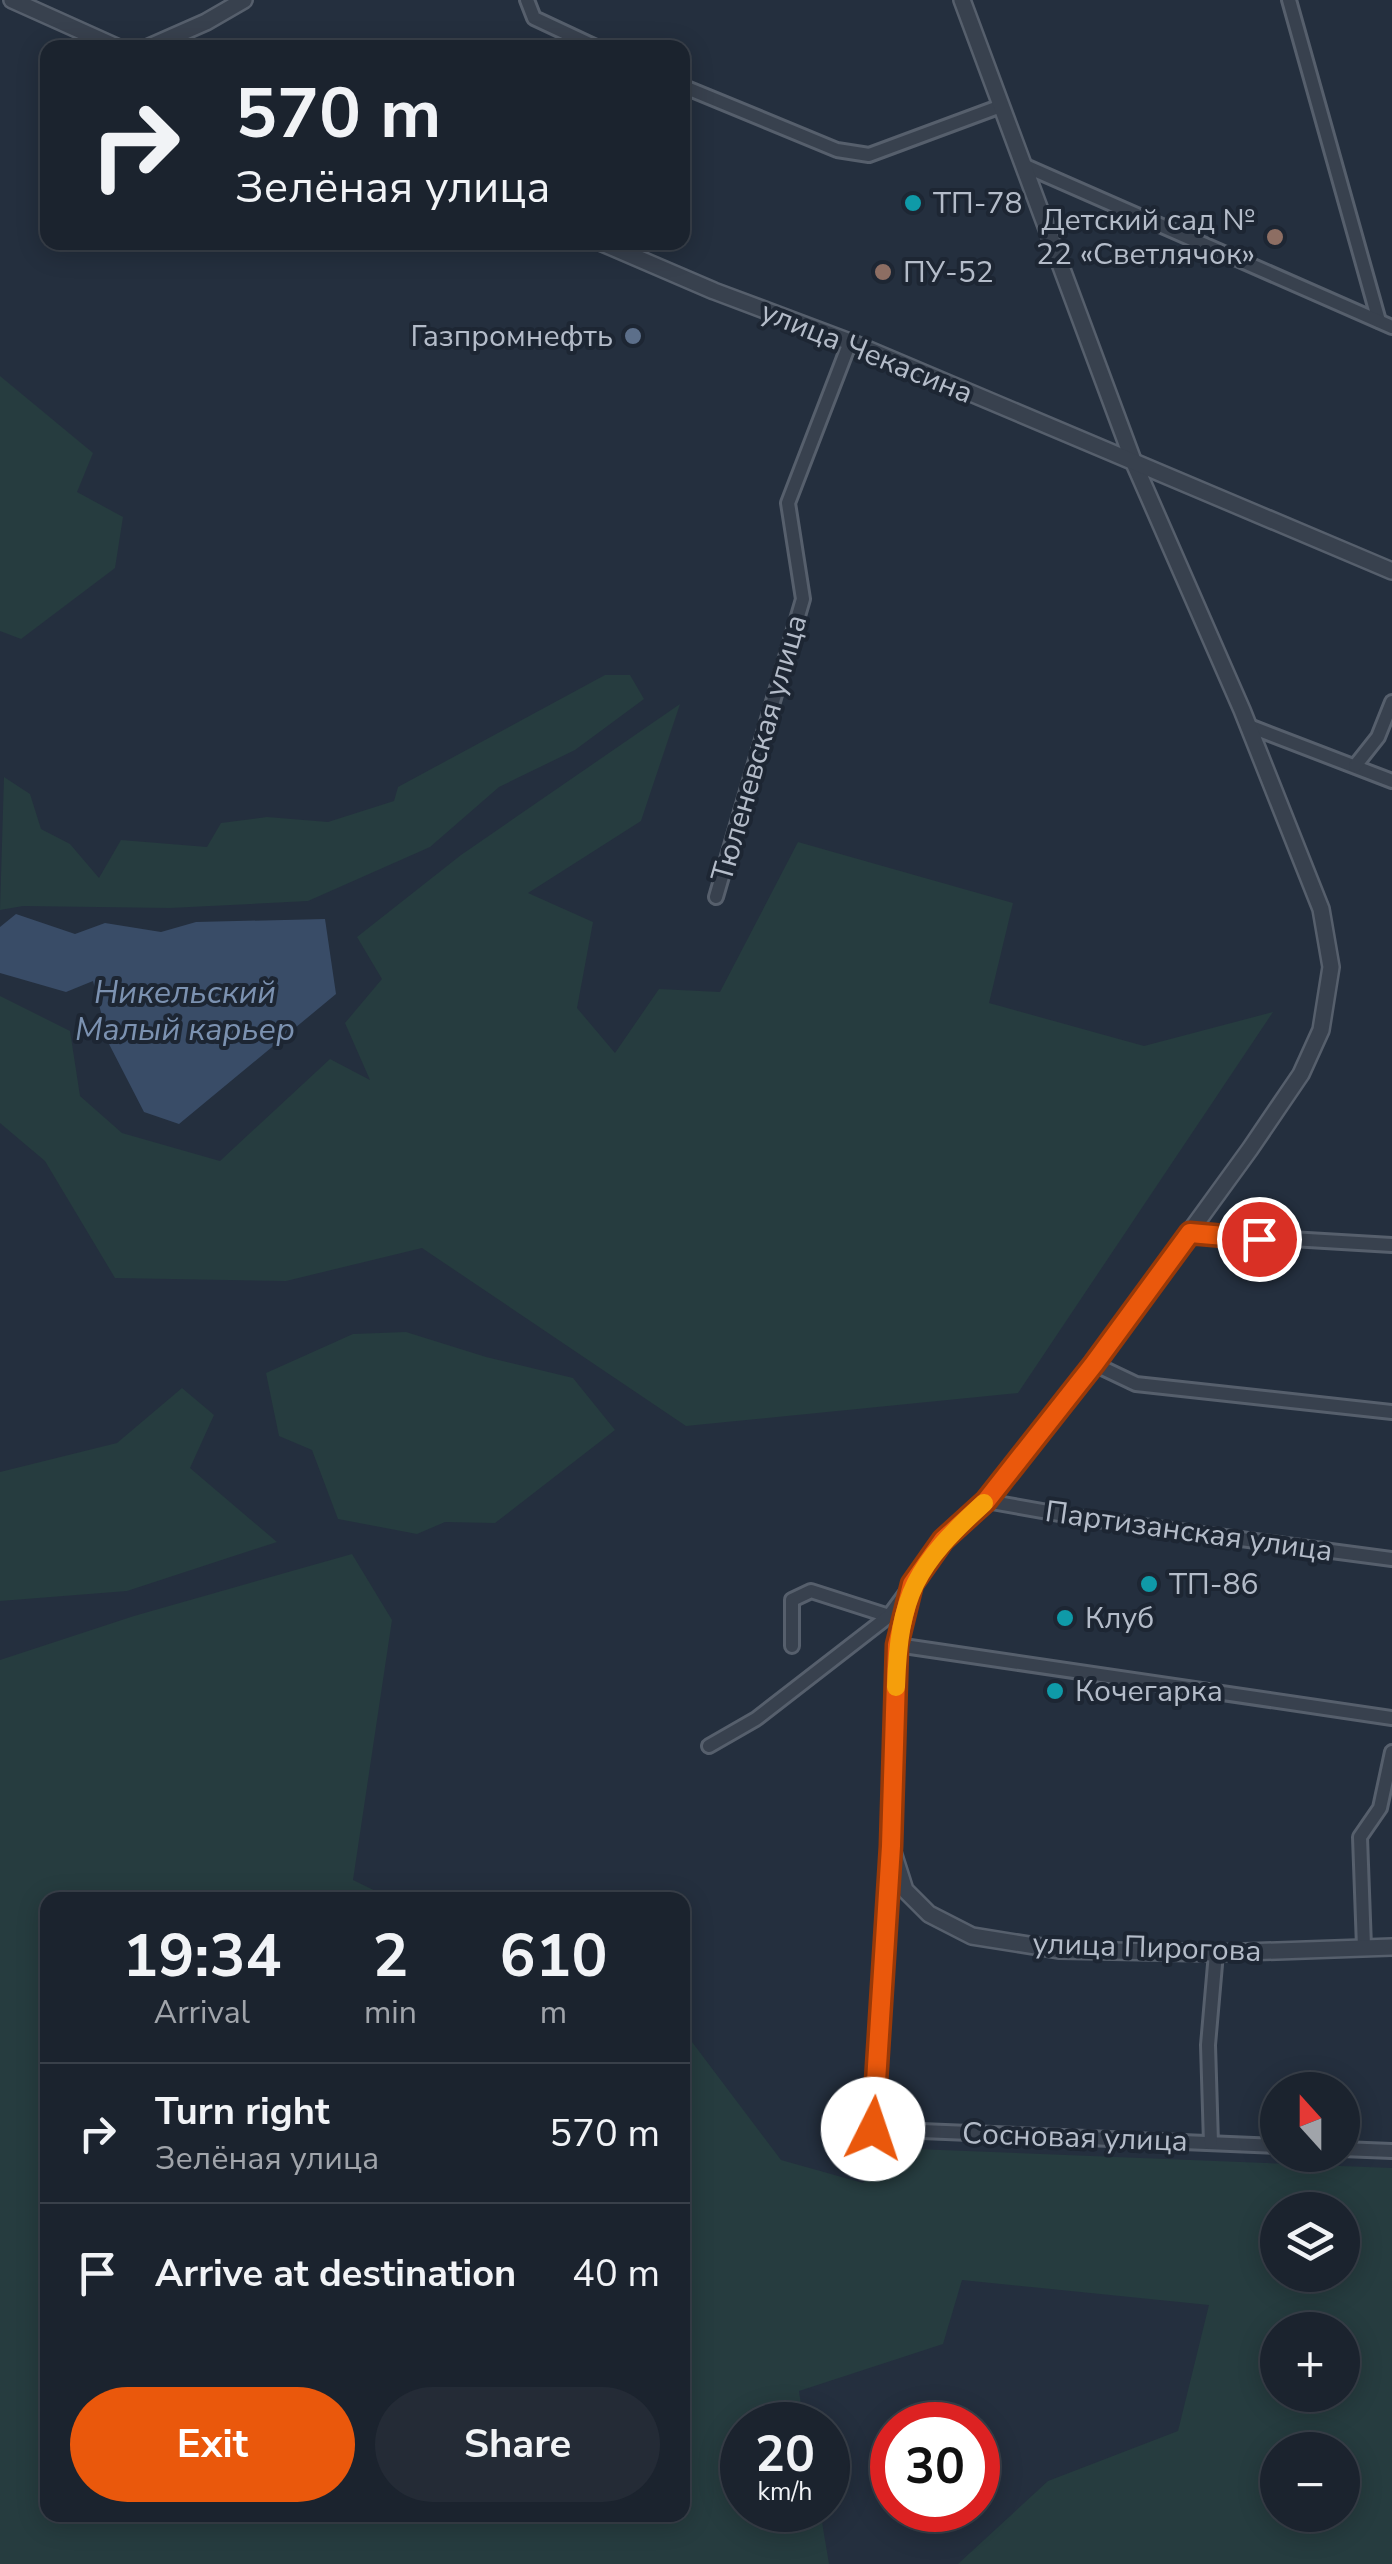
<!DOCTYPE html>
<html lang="en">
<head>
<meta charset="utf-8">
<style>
	body { margin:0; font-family:"Nunito Sans",sans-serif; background:#242b36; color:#f1f3f6; height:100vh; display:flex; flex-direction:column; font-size:38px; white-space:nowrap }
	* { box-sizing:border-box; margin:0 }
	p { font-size:32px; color:#a0a4aa }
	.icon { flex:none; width:55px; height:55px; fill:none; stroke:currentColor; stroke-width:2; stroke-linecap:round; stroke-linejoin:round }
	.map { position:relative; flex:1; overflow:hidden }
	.panel { position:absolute; left:40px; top:1892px; width:650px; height:630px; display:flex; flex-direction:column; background:#1b232e; border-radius:20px; box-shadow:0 5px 25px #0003,0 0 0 2px #39404a }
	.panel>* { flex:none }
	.guide { position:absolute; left:40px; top:40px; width:650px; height:210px; border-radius:20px; box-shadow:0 5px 25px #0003,0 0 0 2px #39404a; background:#1b232e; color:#f1f3f6; overflow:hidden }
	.needle { width:65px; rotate:339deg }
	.controls { position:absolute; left:1260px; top:2072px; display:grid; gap:20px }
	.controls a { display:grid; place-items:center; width:100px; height:100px; border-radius:50%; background:#1b232e; box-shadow:0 5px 25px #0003,0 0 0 2px #39404a; font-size:50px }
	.speed { position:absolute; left:720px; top:2402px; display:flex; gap:20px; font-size:50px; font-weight:700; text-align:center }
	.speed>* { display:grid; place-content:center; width:130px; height:130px; border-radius:50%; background:#1b232e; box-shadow:0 5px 25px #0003,0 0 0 2px #39404a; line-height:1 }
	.speed small { font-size:25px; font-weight:400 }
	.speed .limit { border:15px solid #d22; background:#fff; color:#111 }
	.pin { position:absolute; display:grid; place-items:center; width:85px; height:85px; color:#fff; margin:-42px; border:5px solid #fff; border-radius:50%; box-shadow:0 2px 10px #0007 }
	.me { position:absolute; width:110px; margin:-55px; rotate:4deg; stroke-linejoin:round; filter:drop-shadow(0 0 8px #0008) }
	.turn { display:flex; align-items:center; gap:35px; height:210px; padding:0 30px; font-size:45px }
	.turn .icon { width:130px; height:130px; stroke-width:2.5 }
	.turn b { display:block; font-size:70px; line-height:85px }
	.eta { display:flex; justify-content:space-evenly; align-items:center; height:170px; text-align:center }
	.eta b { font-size:60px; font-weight:700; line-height:70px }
	.button { display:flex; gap:20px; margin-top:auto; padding:20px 30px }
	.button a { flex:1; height:115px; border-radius:60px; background:#ea580c; color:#fff; font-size:40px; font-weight:700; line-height:115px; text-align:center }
	.button a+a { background:#242b36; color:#f1f3f6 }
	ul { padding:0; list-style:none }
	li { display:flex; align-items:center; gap:30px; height:140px; padding:0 30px; border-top:2px solid #39404a }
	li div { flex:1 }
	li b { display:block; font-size:38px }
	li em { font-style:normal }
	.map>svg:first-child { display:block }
	.green { fill:#263c3f; fill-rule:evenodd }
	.water { fill:#394c67 }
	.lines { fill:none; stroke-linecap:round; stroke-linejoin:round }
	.minor-casing { stroke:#565f6c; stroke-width:18 }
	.tertiary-casing { stroke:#565f6c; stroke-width:20 }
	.minor { stroke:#38414e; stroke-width:12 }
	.tertiary { stroke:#38414e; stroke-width:15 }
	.route-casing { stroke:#983908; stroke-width:25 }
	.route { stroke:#ea580c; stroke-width:18 }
	.slow { stroke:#f59e0b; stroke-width:18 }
	.culture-dot { fill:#0f9aa8; stroke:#1d2633; stroke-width:4 }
	.education-dot { fill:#8d6e63; stroke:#1d2633; stroke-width:4 }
	.service-dot { fill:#5c6f8a; stroke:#1d2633; stroke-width:4 }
	.labels { text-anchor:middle; stroke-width:8; stroke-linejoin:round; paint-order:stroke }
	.poi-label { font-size:30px; fill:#b4bcc9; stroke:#1d2633; text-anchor:start }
	.street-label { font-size:30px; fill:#b4bcc9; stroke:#1d2633 }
	.water-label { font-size:32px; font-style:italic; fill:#7c92b1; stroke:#1d2633 }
</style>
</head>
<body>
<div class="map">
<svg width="1392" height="2564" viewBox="0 0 1392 2564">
	<rect width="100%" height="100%" fill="#242f3e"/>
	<g class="green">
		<polygon points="0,376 93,453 77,492 123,517 115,568 21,639 0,631"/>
		<polygon points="605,675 630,675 644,699 575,750 499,787 430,847 308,901 170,908 23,906 0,910 4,777 30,794 41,829 70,844 99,878 121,840 207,847 221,823 267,817 328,822 394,801 398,787"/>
		<polygon points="680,704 641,821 528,893 593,922 577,1008 615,1053 659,989 720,992 798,842 1013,903 989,1003 1144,1046 1273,1012 1018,1393 686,1426 422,1248 286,1281 115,1278 45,1161 0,1123 0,996 70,1031 80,1096 122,1133 220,1161 330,1059 370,1080 345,1023 382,979 357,937 461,855"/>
		<polygon points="406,1332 486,1357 573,1378 615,1430 495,1523 445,1522 417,1534 338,1519 312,1450 279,1436 266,1373 353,1334"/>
		<polygon points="182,1388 214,1415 190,1468 277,1542 127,1591 0,1601 0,1472 117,1443"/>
		<path d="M 352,1554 L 392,1620 L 353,1880 L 394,1900 L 48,1900 L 48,2515 L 682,2515 L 683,2030 L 781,2160 L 863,2183 L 890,2148 L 1392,2168 L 1392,2564 L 958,2564 L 1048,2481 L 1178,2431 L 1209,2305 L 962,2280 L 943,2344 L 799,2391 L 804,2425 L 742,2425 L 742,2510 L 820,2510 L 829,2564 L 0,2564 L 0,1660 L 134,1616 ZM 1342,2210 L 1342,2275 L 1278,2275 L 1278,2210 ZM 1342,2330 L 1342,2395 L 1278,2395 L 1278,2330 ZM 1278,2450 L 1342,2450 L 1342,2515 L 1278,2515 Z"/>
	</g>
	<polygon class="water" points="16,914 75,934 105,923 161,932 196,922 325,919 336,994 179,1124 144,1112 109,1044 93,981 66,992 0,973 0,927"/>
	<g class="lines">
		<defs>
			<g id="minor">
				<polyline points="527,0 534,18 598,48"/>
				<polyline points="1289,0 1379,321"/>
				<polyline points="682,86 837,150 869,155 1001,106"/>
				<polyline points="1023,165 1392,327"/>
				<polyline points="1249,726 1392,781"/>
				<polyline points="1355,766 1378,737 1392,702"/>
				<polyline points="716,897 803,599 788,503 850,342"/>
				<polyline points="1190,1233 1392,1245"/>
				<polyline points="1094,1364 1136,1384 1392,1412"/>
				<polyline points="986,1501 1082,1518 1392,1559"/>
				<polyline points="897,1645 1392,1718"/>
				<polyline points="792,1646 792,1600 811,1591 889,1616"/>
				<polyline points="709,1746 756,1719 889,1616 911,1586"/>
				<polyline points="891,1852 873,2129 1278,2146"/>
				<polyline points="1364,1947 1360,1837 1380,1808 1392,1752"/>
				<polyline points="1211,2143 1208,2045 1216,1953"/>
				<polyline points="1342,2149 1392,2151"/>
			</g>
			<g id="tertiary">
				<polyline points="12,0 119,48"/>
				<polyline points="962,0 1134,463 1242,710 1321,909 1331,967 1321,1030 1301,1074 1250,1149 1094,1364 986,1501 943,1540 913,1584 897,1645 891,1846 905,1890 929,1914 972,1936 1060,1950 1216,1953 1392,1947"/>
				<polyline points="147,48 206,22 244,0"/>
				<polyline points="600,242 714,291 850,342 1392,571"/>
			</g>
		</defs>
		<use href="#minor" class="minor-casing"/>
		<use href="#tertiary" class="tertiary-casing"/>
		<use href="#minor" class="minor"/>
		<use href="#tertiary" class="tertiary"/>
	</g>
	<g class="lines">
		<defs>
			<polyline id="route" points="873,2129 891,1846 897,1645 912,1584 943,1540 986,1501 1094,1364 1190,1233 1259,1239"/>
		</defs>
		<use href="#route" class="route-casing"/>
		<use href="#route" class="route"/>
		<path class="slow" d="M 896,1687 C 899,1594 916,1565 984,1503"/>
	</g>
	<g class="culture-dot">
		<circle cx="913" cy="203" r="10"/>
		<circle cx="1149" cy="1584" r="10"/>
		<circle cx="1065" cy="1618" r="10"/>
		<circle cx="1055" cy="1691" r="10"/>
	</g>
	<g class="education-dot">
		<circle cx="1275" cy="237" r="10"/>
		<circle cx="883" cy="272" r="10"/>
	</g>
	<circle class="service-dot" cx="633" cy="336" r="10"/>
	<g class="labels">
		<g class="poi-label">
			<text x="933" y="213">ТП-78</text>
			<text x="1255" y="230" text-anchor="end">Детский сад №<tspan x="1255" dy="34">22 «Светлячок»</tspan></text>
			<text x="903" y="282">ПУ-52</text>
			<text x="613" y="346" text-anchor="end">Газпромнефть</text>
			<text x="1169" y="1594">ТП-86</text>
			<text x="1085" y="1628">Клуб</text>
			<text x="1075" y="1701">Кочегарка</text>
		</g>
		<g class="street-label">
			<text transform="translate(867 352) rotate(22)" y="10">улица Чекасина</text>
			<text transform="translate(759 748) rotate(-74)" y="10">Тюленевская улица</text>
			<text transform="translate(1189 1531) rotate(8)" y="10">Партизанская улица</text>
			<text transform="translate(1147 1947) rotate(2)" y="10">улица Пирогова</text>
			<text transform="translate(1075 2137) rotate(2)" y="10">Сосновая улица</text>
		</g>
		<g class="water-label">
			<text x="185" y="1003">Никельский<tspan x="185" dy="37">Малый карьер</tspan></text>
		</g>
	</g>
</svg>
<div class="controls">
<a><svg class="needle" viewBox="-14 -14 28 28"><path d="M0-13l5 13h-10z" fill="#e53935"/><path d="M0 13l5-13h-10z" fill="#a0a4aa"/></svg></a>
<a><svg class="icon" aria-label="layers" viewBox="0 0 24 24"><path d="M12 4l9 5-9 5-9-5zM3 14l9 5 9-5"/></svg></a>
<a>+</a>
<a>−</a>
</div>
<div class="speed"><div>20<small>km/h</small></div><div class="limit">30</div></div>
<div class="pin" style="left:1259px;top:1239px;background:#d93025"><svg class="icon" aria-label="arrive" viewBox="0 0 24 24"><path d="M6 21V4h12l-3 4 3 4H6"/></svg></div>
<svg class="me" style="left:873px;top:2129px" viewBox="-20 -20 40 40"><circle r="19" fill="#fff"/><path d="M0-13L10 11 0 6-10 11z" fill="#ea580c"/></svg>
<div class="guide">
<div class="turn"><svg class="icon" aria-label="right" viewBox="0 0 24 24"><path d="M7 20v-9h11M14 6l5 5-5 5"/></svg><div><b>570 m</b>Зелёная улица</div></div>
</div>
<section class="panel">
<div class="eta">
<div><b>19:34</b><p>Arrival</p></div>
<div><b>2</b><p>min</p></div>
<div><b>610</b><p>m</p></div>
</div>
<ul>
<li><svg class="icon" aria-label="right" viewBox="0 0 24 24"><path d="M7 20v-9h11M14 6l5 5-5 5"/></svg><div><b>Turn right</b><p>Зелёная улица</p></div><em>570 m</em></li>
<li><svg class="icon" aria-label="arrive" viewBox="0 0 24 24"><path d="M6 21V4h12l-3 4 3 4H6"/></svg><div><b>Arrive at destination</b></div><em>40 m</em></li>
</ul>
<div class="button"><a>Exit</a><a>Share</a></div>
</section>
</div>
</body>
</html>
